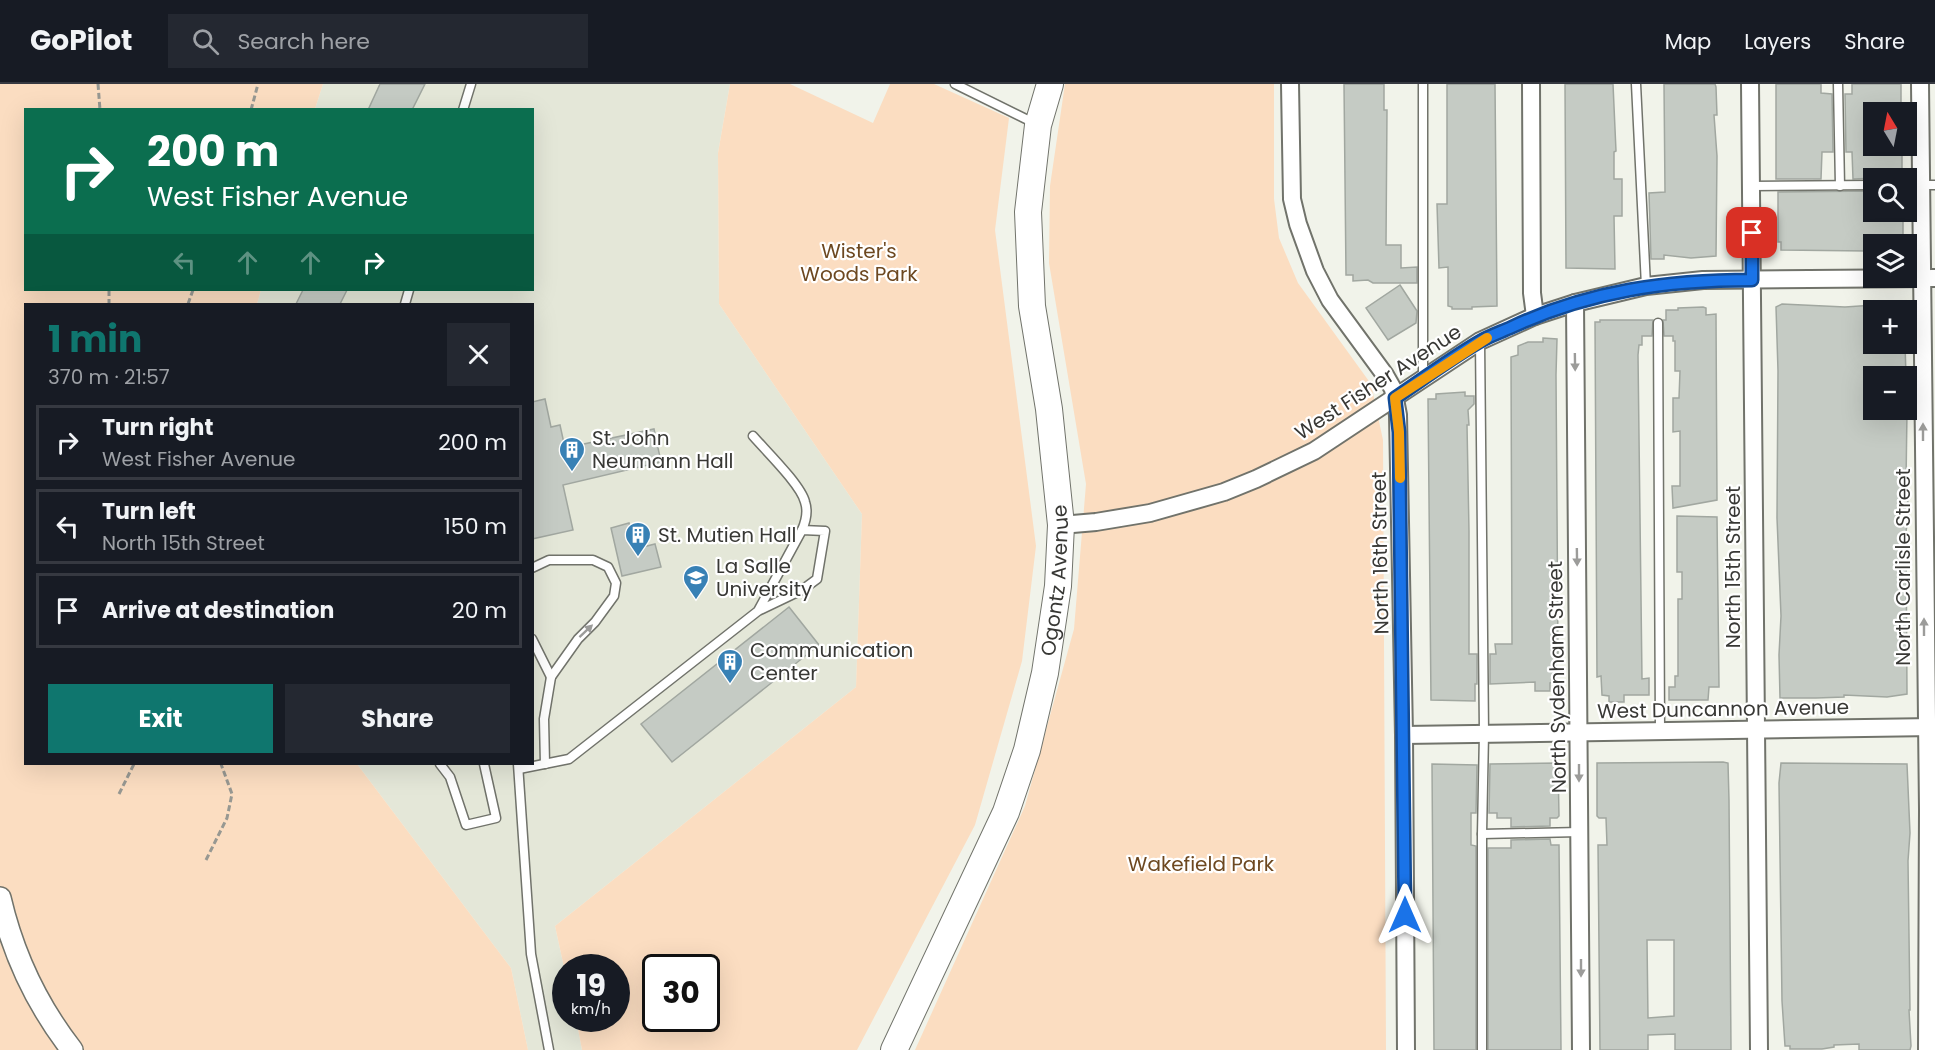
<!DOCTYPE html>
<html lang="en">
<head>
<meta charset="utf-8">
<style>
	body { margin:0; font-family:Poppins,sans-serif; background:#242831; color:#f1f3f6; height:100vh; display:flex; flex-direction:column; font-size:22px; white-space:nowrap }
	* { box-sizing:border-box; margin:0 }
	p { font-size:20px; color:#9ea1a6 }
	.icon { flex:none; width:33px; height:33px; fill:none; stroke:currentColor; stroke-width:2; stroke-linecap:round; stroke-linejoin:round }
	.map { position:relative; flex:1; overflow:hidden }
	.side { position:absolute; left:24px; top:219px; width:510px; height:462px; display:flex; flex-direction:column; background:#171b24; border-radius:0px; box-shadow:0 6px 24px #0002 }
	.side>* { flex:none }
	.guide { position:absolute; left:24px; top:24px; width:510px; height:183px; border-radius:0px; box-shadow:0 6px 24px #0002; background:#0b6e4f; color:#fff; overflow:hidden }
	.needle { width:39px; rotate:350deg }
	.buttons { position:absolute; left:1863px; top:18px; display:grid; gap:12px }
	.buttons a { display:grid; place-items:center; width:54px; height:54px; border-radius:0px; background:#171b24; box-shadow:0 6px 24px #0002; font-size:30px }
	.speed { position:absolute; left:552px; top:870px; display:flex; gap:12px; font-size:30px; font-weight:700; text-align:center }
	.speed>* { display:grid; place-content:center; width:78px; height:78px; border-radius:50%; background:#171b24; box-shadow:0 6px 24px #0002; line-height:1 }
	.speed small { font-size:15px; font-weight:400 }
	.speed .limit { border:3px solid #111; border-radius:9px; background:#fff; color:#111 }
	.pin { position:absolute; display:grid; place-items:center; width:51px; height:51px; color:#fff; margin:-26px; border-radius:12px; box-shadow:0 3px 9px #0006 }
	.me { position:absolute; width:66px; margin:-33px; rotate:0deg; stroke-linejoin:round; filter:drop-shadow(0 0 4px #0008) }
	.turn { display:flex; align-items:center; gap:21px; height:126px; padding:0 24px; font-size:27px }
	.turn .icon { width:78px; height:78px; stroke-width:2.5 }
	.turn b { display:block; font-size:42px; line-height:51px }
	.lanes { display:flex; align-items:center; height:57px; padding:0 24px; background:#0003; justify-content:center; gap:30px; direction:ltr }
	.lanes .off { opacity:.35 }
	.round { display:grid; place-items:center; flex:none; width:63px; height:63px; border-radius:0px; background:#242831 }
	.headline { display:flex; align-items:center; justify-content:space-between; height:102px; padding:0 24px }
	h1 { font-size:36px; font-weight:700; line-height:45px; color:#0f766e }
	.action { display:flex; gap:12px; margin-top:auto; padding:12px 24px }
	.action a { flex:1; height:69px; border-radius:0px; background:#0f766e; color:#fff; font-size:24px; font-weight:700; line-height:69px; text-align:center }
	.action a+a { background:#242831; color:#f1f3f6 }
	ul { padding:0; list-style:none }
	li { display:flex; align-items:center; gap:18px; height:75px; margin:0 12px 9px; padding:0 12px; border:3px solid #363941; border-radius:0px }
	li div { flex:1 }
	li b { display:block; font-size:22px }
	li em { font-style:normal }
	header { display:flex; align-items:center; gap:36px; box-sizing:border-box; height:84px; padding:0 30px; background:#171b24; border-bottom:2px solid #363941 }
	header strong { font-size:28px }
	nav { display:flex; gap:33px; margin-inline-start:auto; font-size:21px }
	.search { width:420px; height:54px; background:#242831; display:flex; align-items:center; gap:15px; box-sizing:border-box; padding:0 21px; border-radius:0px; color:#9ea1a6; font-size:22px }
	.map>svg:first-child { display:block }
	.built { fill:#e4e7d8 }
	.green { fill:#fbddc1; fill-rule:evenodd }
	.building { fill:#c5cbc4; stroke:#a1a7a0; stroke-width:1.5; fill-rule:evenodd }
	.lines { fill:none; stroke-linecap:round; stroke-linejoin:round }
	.service-casing { stroke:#71736b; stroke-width:11 }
	.minor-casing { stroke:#71736b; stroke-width:20 }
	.tertiary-casing { stroke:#71736b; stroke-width:24 }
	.primary-casing { stroke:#71736b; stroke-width:28 }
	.path { stroke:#979892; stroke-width:3; stroke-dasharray:6 3; stroke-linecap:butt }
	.service { stroke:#fff; stroke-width:8 }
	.minor { stroke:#fff; stroke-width:16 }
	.tertiary { stroke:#fff; stroke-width:21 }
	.primary { stroke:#fff; stroke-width:26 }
	.oneway { fill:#9c9c9a }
	.route-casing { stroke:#114b97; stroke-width:15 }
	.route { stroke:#1a73e8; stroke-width:10 }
	.slow { stroke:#f59e0b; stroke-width:10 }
	.labels { text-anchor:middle; stroke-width:4.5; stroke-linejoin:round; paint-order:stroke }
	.park-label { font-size:20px; fill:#6d4820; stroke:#fff }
	.street-label { font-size:20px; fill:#383835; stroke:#fff }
	.poi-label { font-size:20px; fill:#383835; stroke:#fff; text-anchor:start }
</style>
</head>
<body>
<header>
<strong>GoPilot</strong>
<div class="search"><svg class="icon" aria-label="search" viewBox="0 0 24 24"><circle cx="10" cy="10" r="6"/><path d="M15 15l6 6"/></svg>Search here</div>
<nav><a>Map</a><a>Layers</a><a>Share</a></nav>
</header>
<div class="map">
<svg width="1935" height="966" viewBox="0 0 1935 966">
	<rect width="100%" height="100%" fill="#f1f3ea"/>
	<polygon class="built" points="323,0 730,0 718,69 719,220 862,430 856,603 555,842 565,888 566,934 576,935 582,966 528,966 511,884 357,680 532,680 532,220 257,220 261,206 532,206 532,26 315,25"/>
	<g class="green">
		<polygon points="0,0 323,0 315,25 26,26 26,206 261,206 257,220 26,220 26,680 357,680 511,884 528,966 0,966"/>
		<path d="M 730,0 L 790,0 L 873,39 L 890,0 L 934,0 L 1009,34 L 995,146 L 1036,462 L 1022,577 L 975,741 L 857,966 L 582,966 L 576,935 L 616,934 L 616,884 L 566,884 L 565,888 L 555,842 L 856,603 L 862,430 L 719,220 L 718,69 ZM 656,884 L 706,884 L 706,934 L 656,934 Z"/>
		<polygon points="1065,0 1274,0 1274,115 1279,154 1298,199 1371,300 1383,356 1386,966 915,966 1025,722 1074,545 1086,400 1049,179 1050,102"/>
	</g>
	<g class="building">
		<polygon points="380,0 425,0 412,26 368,26"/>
		<polygon points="1344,0 1384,0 1384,26 1387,26 1386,161 1401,161 1401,184 1417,183 1417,199 1373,199 1368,196 1353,197 1353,191 1346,191"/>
		<polygon points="1447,0 1495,0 1497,222 1472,223 1472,225 1452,225 1452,223 1448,222 1448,183 1439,184 1437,120 1447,120"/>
		<polygon points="1565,0 1613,0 1616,67 1614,68 1614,95 1622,95 1622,132 1614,132 1615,185 1566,184"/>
		<polygon points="1664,0 1715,0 1716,3 1717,31 1714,31 1717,72 1716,172 1691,174 1664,171 1664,175 1651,175 1649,109 1665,108"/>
		<polygon points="1776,0 1821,0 1821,9 1832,10 1833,68 1822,68 1821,95 1776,95"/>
		<polygon points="1852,0 1901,0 1901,28 1874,28 1874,62 1902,62 1902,93 1853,95 1852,68 1846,68 1845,10 1852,10"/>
		<polygon points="1874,107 1874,128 1903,128 1903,158 1899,158 1899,160 1867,160 1867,167 1781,166 1781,158 1778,158 1778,108"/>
		<polygon points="1400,201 1417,227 1416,239 1388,256 1366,224"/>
		<polygon points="303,206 347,206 340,220 296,220"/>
		<polygon points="1782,220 1845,223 1874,221 1874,260 1905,260 1906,292 1874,292 1874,326 1907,327 1906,399 1909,430 1906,447 1907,610 1887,613 1844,611 1844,613 1816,614 1780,614 1779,571 1781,532 1777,434 1778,287 1776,223"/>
		<polygon points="1703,223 1706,224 1706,231 1716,230 1717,416 1673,424 1672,402 1680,402 1680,347 1673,348 1673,314 1679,314 1680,287 1675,287 1675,257 1673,257 1673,252 1664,252 1663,236 1666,236 1666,226 1678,226 1678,224"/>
		<polygon points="1600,236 1653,236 1652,252 1642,252 1642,261 1639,261 1638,271 1642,595 1649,594 1649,611 1624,611 1624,618 1609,618 1609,612 1602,611 1601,592 1597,593 1595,238 1600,238"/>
		<polygon points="1543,254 1557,255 1556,291 1558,570 1556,570 1556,598 1550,599 1550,607 1535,607 1535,598 1490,600 1490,570 1496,570 1495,560 1512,560 1511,273 1518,271 1518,262 1528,258 1543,258"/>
		<polygon points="1465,308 1465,312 1474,312 1474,320 1468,326 1469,341 1467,341 1469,447 1469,570 1477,570 1477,600 1475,600 1475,617 1431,616 1428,315 1436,315 1436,310"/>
		<polygon points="545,315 551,343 560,341 565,364 654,345 661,378 563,401 573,446 532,455 532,318"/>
		<polygon points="1677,432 1717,433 1719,603 1709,603 1708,616 1669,616 1669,603 1675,603 1675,592 1678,592 1678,515 1682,515 1682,488 1677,488"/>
		<polygon points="629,439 635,465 655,460 661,483 622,492 611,444"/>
		<polygon points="789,523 819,561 672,678 641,640"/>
		<path d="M 1723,678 L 1728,679 L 1729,716 L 1731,966 L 1675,966 L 1675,950 L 1648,951 L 1648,966 L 1600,966 L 1598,761 L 1607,761 L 1606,734 L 1599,734 L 1597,732 L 1597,679 ZM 1647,856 L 1674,856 L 1674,932 L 1648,934 Z"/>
		<polygon points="1558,679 1559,732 1557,734 1550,734 1550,742 1511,743 1511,734 1497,734 1497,729 1489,729 1490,680"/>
		<polygon points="1781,679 1907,680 1910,749 1908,777 1910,926 1909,926 1911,962 1910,966 1859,966 1859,960 1834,961 1834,963 1822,965 1790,965 1790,962 1785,962 1782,917 1779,699"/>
		<polygon points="1432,680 1477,681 1476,729 1471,729 1471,761 1476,762 1476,966 1434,966"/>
		<polygon points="1550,755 1551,761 1559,761 1561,966 1488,966 1488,764 1511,764 1511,756"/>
	</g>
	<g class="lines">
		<defs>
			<g id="service">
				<polyline points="955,0 1034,39"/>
				<polyline points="1636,0 1646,202"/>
				<polyline points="1838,0 1840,102"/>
				<polyline points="463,26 471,0"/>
				<polyline points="1906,101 1935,101"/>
				<polyline points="1752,102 1874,101"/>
				<polyline points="405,220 409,206"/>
				<polyline points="1658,239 1660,648"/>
				<polyline points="1480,257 1484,649 1482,750 1482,966"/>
				<polyline points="1423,294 1423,0"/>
				<path d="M 753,352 C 766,367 801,401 805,418 C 808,427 806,437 802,446"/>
				<polyline points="532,484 549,476 593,476 608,483 616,499 614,512 595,538 578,555 551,593 544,635 545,680"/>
				<polyline points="532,555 551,593"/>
				<polyline points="440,680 450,693 466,741 496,734 484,680"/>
				<polyline points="518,680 531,870 549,966"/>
				<polyline points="519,685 569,675 758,527 802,506 817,495 825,447 802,446 758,527"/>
				<polyline points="1482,750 1580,748"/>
			</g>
			<g id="minor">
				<polyline points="1290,0 1292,115 1298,140 1315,187 1330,216 1385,291 1393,305 1398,331 1404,651 1406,966"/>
				<polyline points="1531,0 1532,209 1535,232"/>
				<polyline points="1750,0 1759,966"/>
				<polyline points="1920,0 1928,726 1927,966"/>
				<polyline points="1575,219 1581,966"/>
				<polyline points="1061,441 1096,438 1150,429 1224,408 1256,395 1314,367 1480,257 1535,232 1575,219 1646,202 1703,196 1935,194"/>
				<polyline points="1404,651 1934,643"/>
			</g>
			<path id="tertiary" d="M 0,814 C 13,870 37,921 72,966"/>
			<g id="primary">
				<path id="s1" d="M 894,966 L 1006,728 L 1027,666 L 1045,589 L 1058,502 L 1061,441 L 1049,325 L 1032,222 L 1028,128 L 1038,41 L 1050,0"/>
			</g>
		</defs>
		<use href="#service" class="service-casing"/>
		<use href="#minor" class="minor-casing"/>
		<use href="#tertiary" class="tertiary-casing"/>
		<use href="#primary" class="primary-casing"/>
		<g class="path">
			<polyline points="98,0 100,26"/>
			<polyline points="251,26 258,0"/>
			<polyline points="109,206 109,220"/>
			<polyline points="188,220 193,206"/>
			<polyline points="119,710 134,680"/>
			<polyline points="206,776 227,734 232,710 221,680"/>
		</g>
		<use href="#service" class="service"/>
		<use href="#minor" class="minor"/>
		<use href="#tertiary" class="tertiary"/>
		<use href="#primary" class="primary"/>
	</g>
	<defs><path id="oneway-solid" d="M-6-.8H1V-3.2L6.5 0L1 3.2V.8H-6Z" transform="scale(1.5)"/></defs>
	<g class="oneway">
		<use href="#oneway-solid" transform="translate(1575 278) rotate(89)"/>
		<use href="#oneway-solid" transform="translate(1923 348) rotate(-90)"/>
		<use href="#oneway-solid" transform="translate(1577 473) rotate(89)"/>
		<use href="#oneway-solid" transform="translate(1924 543) rotate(-90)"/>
		<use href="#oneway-solid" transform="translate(586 547) rotate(-43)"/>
		<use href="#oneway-solid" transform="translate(1579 689) rotate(90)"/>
		<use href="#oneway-solid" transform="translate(1581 884) rotate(90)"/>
	</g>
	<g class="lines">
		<defs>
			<path id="route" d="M 1405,831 L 1399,348 L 1395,314 C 1423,295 1450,275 1479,258 C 1489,252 1501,248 1512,243 C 1589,207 1668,196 1752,196 L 1752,149"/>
		</defs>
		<use href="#route" class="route-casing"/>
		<use href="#route" class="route"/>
		<polyline class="slow" points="1400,394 1399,348 1395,314 1487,254"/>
	</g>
	<defs>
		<symbol id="building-pin" viewBox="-11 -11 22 30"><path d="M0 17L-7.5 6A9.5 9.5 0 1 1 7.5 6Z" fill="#3881b5" stroke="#fff"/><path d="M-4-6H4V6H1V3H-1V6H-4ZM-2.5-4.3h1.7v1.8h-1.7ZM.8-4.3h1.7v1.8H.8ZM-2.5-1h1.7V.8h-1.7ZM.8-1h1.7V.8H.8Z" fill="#fff"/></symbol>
		<symbol id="university-pin" viewBox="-11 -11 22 30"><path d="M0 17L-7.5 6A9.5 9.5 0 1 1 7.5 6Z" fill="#3881b5" stroke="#fff"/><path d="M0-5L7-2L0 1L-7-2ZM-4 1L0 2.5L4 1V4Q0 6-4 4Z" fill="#fff"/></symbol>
	</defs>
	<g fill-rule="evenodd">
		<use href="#building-pin" x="557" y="351" width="30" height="40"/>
		<use href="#building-pin" x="623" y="436" width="30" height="40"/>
		<use href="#university-pin" x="681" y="479" width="30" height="40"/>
		<use href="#building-pin" x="715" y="563" width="30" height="40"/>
	</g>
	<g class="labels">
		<g class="park-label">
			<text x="859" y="174">Wister's<tspan x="859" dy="23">Woods Park</tspan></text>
			<text x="1201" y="787">Wakefield Park</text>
		</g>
		<g class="street-label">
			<text transform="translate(1378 298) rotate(-33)" y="7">West Fisher Avenue</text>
			<text transform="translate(1380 469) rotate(-91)" y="7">North 16th Street</text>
			<text transform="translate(1733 483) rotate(-90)" y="7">North 15th Street</text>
			<text transform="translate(1903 483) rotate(-90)" y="7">North Carlisle Street</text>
			<text dy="7" stroke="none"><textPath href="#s1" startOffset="501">Ogontz Avenue</textPath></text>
			<text transform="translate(1557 593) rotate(-91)" y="7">North Sydenham Street</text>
			<text transform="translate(1723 625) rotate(-1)" y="7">West Duncannon Avenue</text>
		</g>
		<g class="poi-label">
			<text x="592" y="361">St. John<tspan x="592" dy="23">Neumann Hall</tspan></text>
			<text x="658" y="458">St. Mutien Hall</text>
			<text x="716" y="489">La Salle<tspan x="716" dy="23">University</tspan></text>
			<text x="750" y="573">Communication<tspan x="750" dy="23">Center</tspan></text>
		</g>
	</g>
</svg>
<div class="buttons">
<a><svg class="needle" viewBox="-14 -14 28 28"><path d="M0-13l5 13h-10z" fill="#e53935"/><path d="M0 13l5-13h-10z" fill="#9ea1a6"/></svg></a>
<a><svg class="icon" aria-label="search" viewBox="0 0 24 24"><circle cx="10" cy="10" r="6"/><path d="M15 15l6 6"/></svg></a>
<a><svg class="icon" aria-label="layers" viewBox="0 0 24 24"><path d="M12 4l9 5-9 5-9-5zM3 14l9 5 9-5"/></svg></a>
<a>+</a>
<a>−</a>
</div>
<div class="speed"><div>19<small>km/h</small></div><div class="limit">30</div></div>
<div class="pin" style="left:1752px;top:149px;background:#d93025"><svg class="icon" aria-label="arrive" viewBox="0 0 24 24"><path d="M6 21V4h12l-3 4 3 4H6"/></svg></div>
<svg class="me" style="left:1405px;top:831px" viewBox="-20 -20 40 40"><path d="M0-17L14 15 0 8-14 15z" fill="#1a73e8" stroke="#fff" stroke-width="4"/></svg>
<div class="guide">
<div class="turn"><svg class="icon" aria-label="right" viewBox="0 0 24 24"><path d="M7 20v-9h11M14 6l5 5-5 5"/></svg><div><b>200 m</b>West Fisher Avenue</div></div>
<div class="lanes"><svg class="icon off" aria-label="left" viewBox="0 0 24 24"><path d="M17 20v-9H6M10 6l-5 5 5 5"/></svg><svg class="icon off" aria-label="ahead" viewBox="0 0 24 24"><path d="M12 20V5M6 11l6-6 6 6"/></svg><svg class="icon off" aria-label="ahead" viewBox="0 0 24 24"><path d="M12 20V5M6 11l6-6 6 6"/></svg><svg class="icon" aria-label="right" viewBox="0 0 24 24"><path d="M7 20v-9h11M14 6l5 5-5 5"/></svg></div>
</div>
<section class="side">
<div class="headline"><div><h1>1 min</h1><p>370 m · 21:57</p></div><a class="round"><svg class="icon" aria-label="close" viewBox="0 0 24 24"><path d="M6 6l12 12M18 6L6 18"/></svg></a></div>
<ul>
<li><svg class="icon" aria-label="right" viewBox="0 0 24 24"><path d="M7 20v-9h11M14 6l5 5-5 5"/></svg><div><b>Turn right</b><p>West Fisher Avenue</p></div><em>200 m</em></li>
<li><svg class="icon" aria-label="left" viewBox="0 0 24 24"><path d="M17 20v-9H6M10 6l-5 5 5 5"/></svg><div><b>Turn left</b><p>North 15th Street</p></div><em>150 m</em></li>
<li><svg class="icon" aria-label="arrive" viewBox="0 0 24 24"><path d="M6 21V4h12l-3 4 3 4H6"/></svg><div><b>Arrive at destination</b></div><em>20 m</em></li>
</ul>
<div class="action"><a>Exit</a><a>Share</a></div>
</section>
</div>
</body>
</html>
